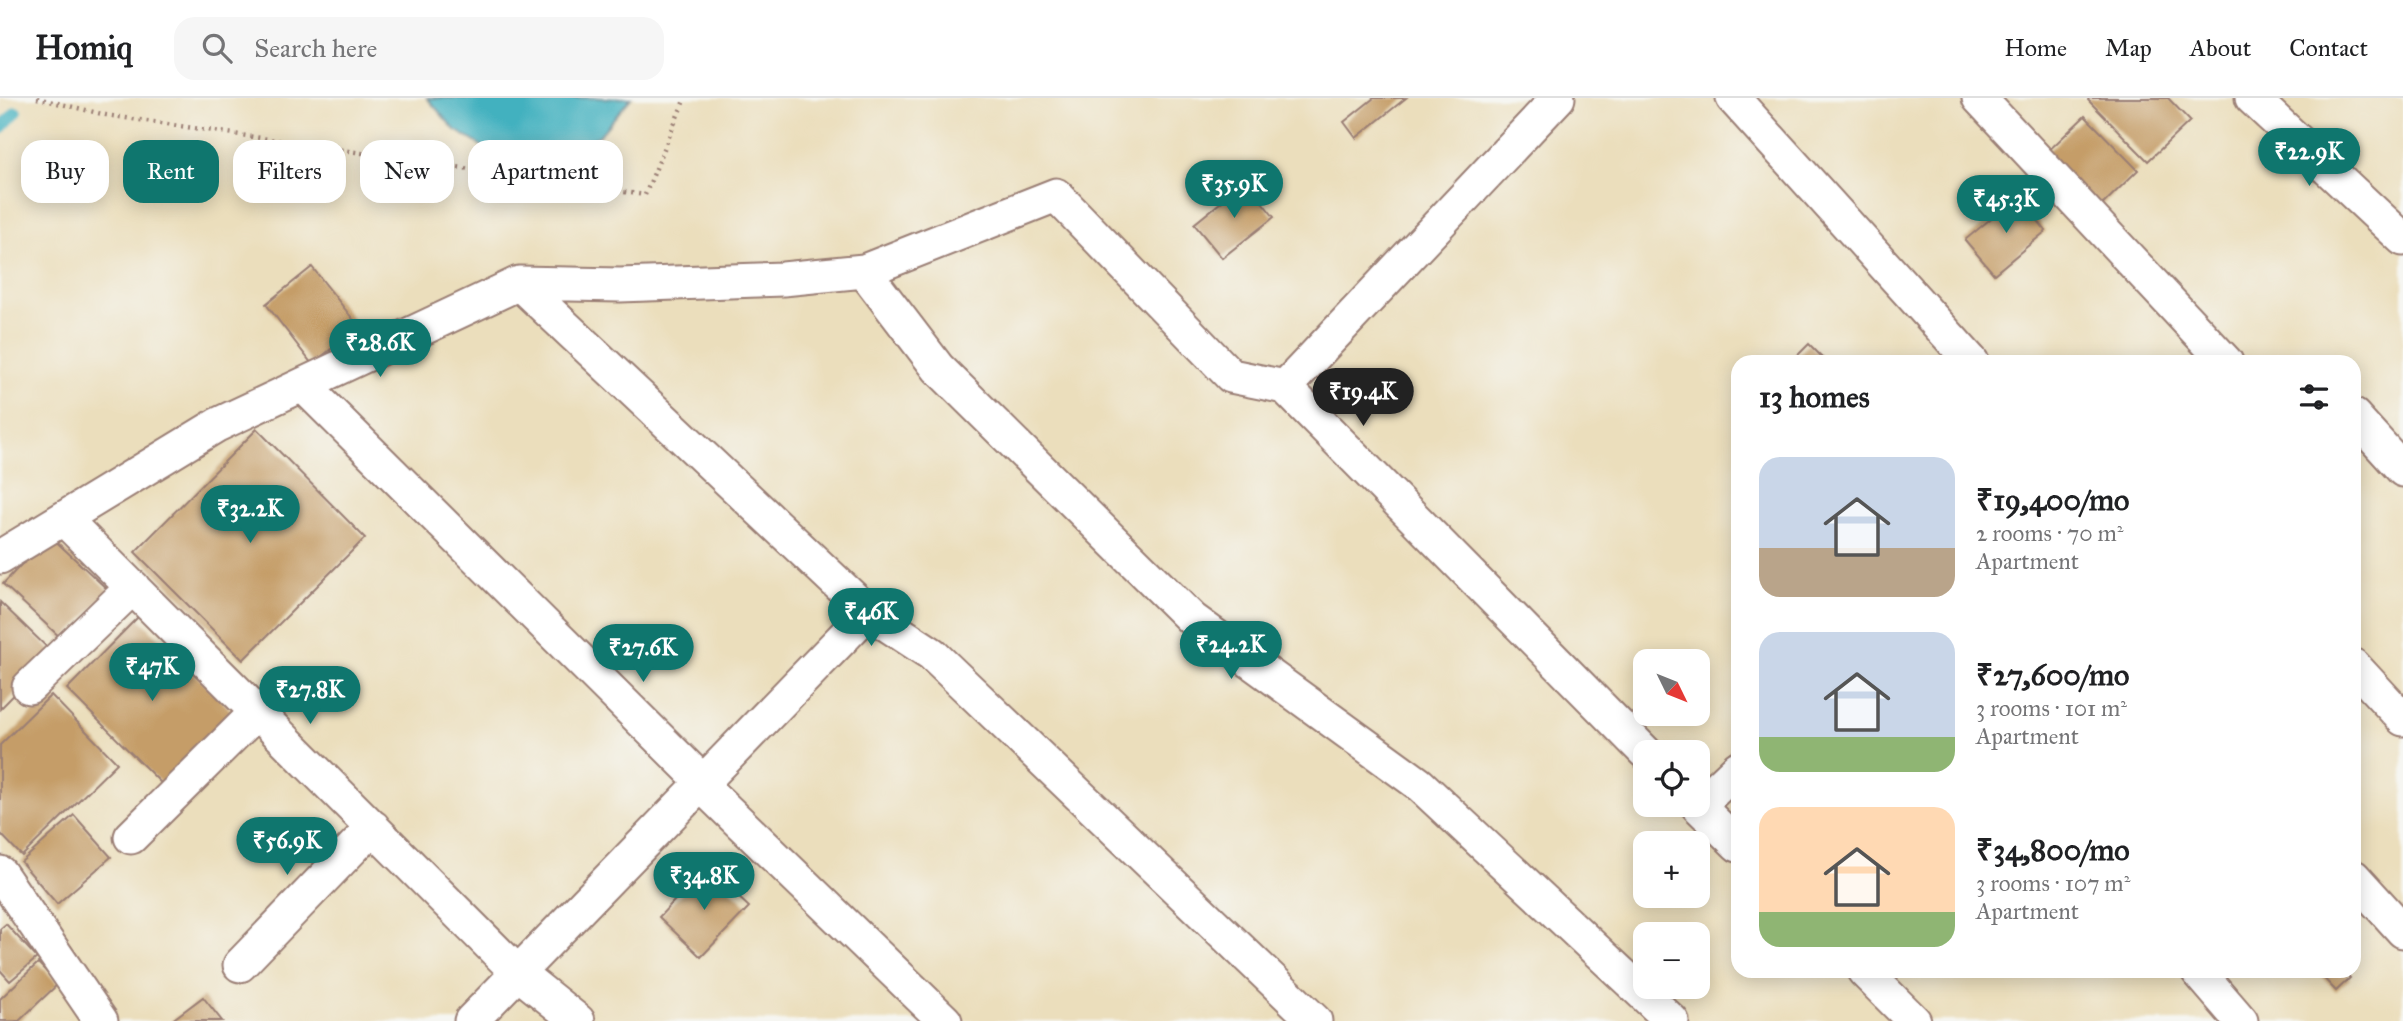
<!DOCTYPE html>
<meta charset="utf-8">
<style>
body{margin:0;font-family:"IM FELL Great Primer",serif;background:#f6f6f6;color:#202124;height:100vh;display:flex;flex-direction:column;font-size:26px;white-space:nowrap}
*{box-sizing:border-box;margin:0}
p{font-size:23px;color:#757577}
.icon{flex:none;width:38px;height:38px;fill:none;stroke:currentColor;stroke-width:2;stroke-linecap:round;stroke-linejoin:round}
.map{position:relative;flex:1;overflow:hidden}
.details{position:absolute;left:1731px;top:257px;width:630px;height:623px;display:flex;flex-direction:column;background:#fff;border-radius:21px;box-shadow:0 4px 18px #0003}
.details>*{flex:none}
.hud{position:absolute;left:21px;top:42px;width:665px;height:63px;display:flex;gap:14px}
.needle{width:46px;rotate:133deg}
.buttons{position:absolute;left:1633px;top:551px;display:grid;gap:14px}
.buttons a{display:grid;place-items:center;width:77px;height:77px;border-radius:14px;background:#fff;box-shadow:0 4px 18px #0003;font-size:35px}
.price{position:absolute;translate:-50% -60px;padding:0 16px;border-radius:24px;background:#0f766e;color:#fff;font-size:23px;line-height:46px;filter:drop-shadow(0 2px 4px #0008)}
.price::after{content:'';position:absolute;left:50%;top:42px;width:21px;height:16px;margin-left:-10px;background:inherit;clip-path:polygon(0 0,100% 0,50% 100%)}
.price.selected{background:#222;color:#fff}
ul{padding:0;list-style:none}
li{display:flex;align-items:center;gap:21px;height:175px;padding:0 28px}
li span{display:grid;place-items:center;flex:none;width:196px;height:140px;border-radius:21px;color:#555}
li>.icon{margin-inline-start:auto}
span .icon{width:84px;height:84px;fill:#fffc;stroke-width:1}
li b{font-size:30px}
h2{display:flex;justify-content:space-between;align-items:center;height:84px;padding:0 28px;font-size:30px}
.tag{padding:0 24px;border-radius:21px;background:#fff;box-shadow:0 4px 18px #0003;font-size:24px;line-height:63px}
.tag.selected{background:#0f766e;color:#fff}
header{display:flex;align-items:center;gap:42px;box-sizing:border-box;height:98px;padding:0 35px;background:#fff;border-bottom:2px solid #e0e0e0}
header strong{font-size:33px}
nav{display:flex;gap:38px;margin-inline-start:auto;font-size:24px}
.search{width:490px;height:63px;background:#f6f6f6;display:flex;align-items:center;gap:18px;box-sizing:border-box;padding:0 24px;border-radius:21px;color:#757577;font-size:26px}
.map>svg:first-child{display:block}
</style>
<header>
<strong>Homiq</strong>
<div class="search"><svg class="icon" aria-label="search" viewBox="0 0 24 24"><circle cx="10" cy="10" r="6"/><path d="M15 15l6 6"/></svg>Search here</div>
<nav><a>Home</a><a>Map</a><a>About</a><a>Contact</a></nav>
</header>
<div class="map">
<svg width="2403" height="923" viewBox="0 0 2403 923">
<rect width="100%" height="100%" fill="#f6f6f2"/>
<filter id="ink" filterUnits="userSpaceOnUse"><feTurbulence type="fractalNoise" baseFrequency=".0143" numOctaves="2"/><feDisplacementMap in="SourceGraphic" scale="14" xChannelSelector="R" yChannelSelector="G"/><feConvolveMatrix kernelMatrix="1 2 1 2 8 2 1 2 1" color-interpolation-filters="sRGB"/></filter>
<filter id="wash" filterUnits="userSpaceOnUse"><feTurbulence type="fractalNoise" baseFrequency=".00686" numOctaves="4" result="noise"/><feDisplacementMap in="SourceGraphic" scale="28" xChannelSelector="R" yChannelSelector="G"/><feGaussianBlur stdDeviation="1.57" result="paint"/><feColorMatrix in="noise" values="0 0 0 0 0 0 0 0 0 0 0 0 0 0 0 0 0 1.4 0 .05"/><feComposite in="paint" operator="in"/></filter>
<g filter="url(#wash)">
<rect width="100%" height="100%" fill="#ebdebc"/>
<!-- water -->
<path fill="#43b1bf" stroke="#466875" stroke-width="2" d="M427 0H631L599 38 522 72 455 32Z"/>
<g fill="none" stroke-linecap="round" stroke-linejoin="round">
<!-- stream -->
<path stroke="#43b1bf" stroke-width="12" d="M0 31 16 14"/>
</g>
<g id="blocks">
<!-- building -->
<path fill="#c59d67" d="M1374 0H1406L1356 40 1344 24Z
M2089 0H2168L2190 23 2148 63 2088 2Z
M2085 18 2138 72 2096 113 2043 58Z
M1246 84 1274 119 1222 160 1194 126Z
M2018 98 2046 133 1994 176 1965 142Z
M312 169 359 229 312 266 266 206Z
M1809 246 1822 259 1816 264H1791Z
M257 331 365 440 243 562 135 454Z
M49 437 109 493 63 542 3 486Z
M0 504 54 556 0 611Z
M138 519 238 619 167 691 67 591Z
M51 597 117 665 22 758 0 735V647Z
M74 717 111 759 57 806 21 764Z
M706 769 749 809 701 859 659 819Z
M6 826 37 860 10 883 0 872V831Z
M38 865 58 886 19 923H0V901Z
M2317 873H2344L2350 880 2336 893Z
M203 899 222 923H171Z"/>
</g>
</g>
<g filter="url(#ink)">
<use href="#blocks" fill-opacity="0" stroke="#9a7e74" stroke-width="2"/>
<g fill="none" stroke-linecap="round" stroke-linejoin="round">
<defs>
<path id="street" d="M1558 0 1285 289 1645 654
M1733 0 1972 264
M1979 0 2226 264
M2252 0 2403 141
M864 173 938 270 1192 521 1419 686 1672 923
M303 287 703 684 701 687 945 923
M2354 318 2403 372
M64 421 518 875 578 923
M0 459 217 327 519 185 620 187 783 181 864 173 1056 97 1231 278 1285 289
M868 514 932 556 1315 923
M2354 568 2403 621
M29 589 133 489
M1697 707 1738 747
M1698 708 1738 670
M131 739 257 614
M0 775 101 923
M2354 779 2403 833
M240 867 373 729
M1864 873 1914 923
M2198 873 2241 923
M471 923 868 514 519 185"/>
</defs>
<!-- street casing -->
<use href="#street" stroke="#9a7e74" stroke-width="37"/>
<!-- path -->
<path stroke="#9a7e74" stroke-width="4.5" stroke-dasharray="2 5" stroke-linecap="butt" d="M37 0 106 17 645 97 685 0"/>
<!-- street -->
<use href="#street" stroke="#fff" stroke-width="33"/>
</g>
</g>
</svg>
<div class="buttons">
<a><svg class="needle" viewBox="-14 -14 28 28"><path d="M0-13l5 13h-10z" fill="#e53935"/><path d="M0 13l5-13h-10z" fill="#757577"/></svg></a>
<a><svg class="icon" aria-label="locate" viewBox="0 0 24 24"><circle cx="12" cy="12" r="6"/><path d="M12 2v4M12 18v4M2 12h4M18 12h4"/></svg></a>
<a>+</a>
<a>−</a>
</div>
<b class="price" style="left:2309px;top:90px">₹22.9K</b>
<b class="price" style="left:1234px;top:122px">₹35.9K</b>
<b class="price" style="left:2006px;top:137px">₹45.3K</b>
<b class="price" style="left:380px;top:281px">₹28.6K</b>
<b class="price selected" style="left:1363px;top:330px">₹19.4K</b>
<b class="price" style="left:250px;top:447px">₹32.2K</b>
<b class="price" style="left:871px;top:550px">₹46K</b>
<b class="price" style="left:1231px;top:583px">₹24.2K</b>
<b class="price" style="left:643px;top:586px">₹27.6K</b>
<b class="price" style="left:152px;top:605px">₹47K</b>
<b class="price" style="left:310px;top:628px">₹27.8K</b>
<b class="price" style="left:287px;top:779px">₹56.9K</b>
<b class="price" style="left:704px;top:814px">₹34.8K</b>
<div class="hud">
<a class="tag">Buy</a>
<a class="tag selected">Rent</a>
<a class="tag">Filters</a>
<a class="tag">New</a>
<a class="tag">Apartment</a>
</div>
<section class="details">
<h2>13 homes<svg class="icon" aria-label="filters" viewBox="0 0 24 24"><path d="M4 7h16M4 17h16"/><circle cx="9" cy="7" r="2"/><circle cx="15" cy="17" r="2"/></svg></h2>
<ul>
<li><span style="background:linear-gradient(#c9d6e8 65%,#b9a48a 0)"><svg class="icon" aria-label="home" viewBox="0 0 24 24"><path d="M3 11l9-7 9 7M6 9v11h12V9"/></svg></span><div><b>₹19,400/mo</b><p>2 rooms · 70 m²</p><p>Apartment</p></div></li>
<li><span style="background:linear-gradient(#c9d6e8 75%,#8fb573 0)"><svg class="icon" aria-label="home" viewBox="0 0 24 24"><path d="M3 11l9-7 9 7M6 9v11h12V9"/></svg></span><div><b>₹27,600/mo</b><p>3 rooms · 101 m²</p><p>Apartment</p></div></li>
<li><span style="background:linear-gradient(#ffd9b3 75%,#8fb573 0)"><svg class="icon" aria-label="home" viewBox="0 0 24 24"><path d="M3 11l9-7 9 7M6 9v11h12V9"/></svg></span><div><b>₹34,800/mo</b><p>3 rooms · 107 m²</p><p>Apartment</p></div></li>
</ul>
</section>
</div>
